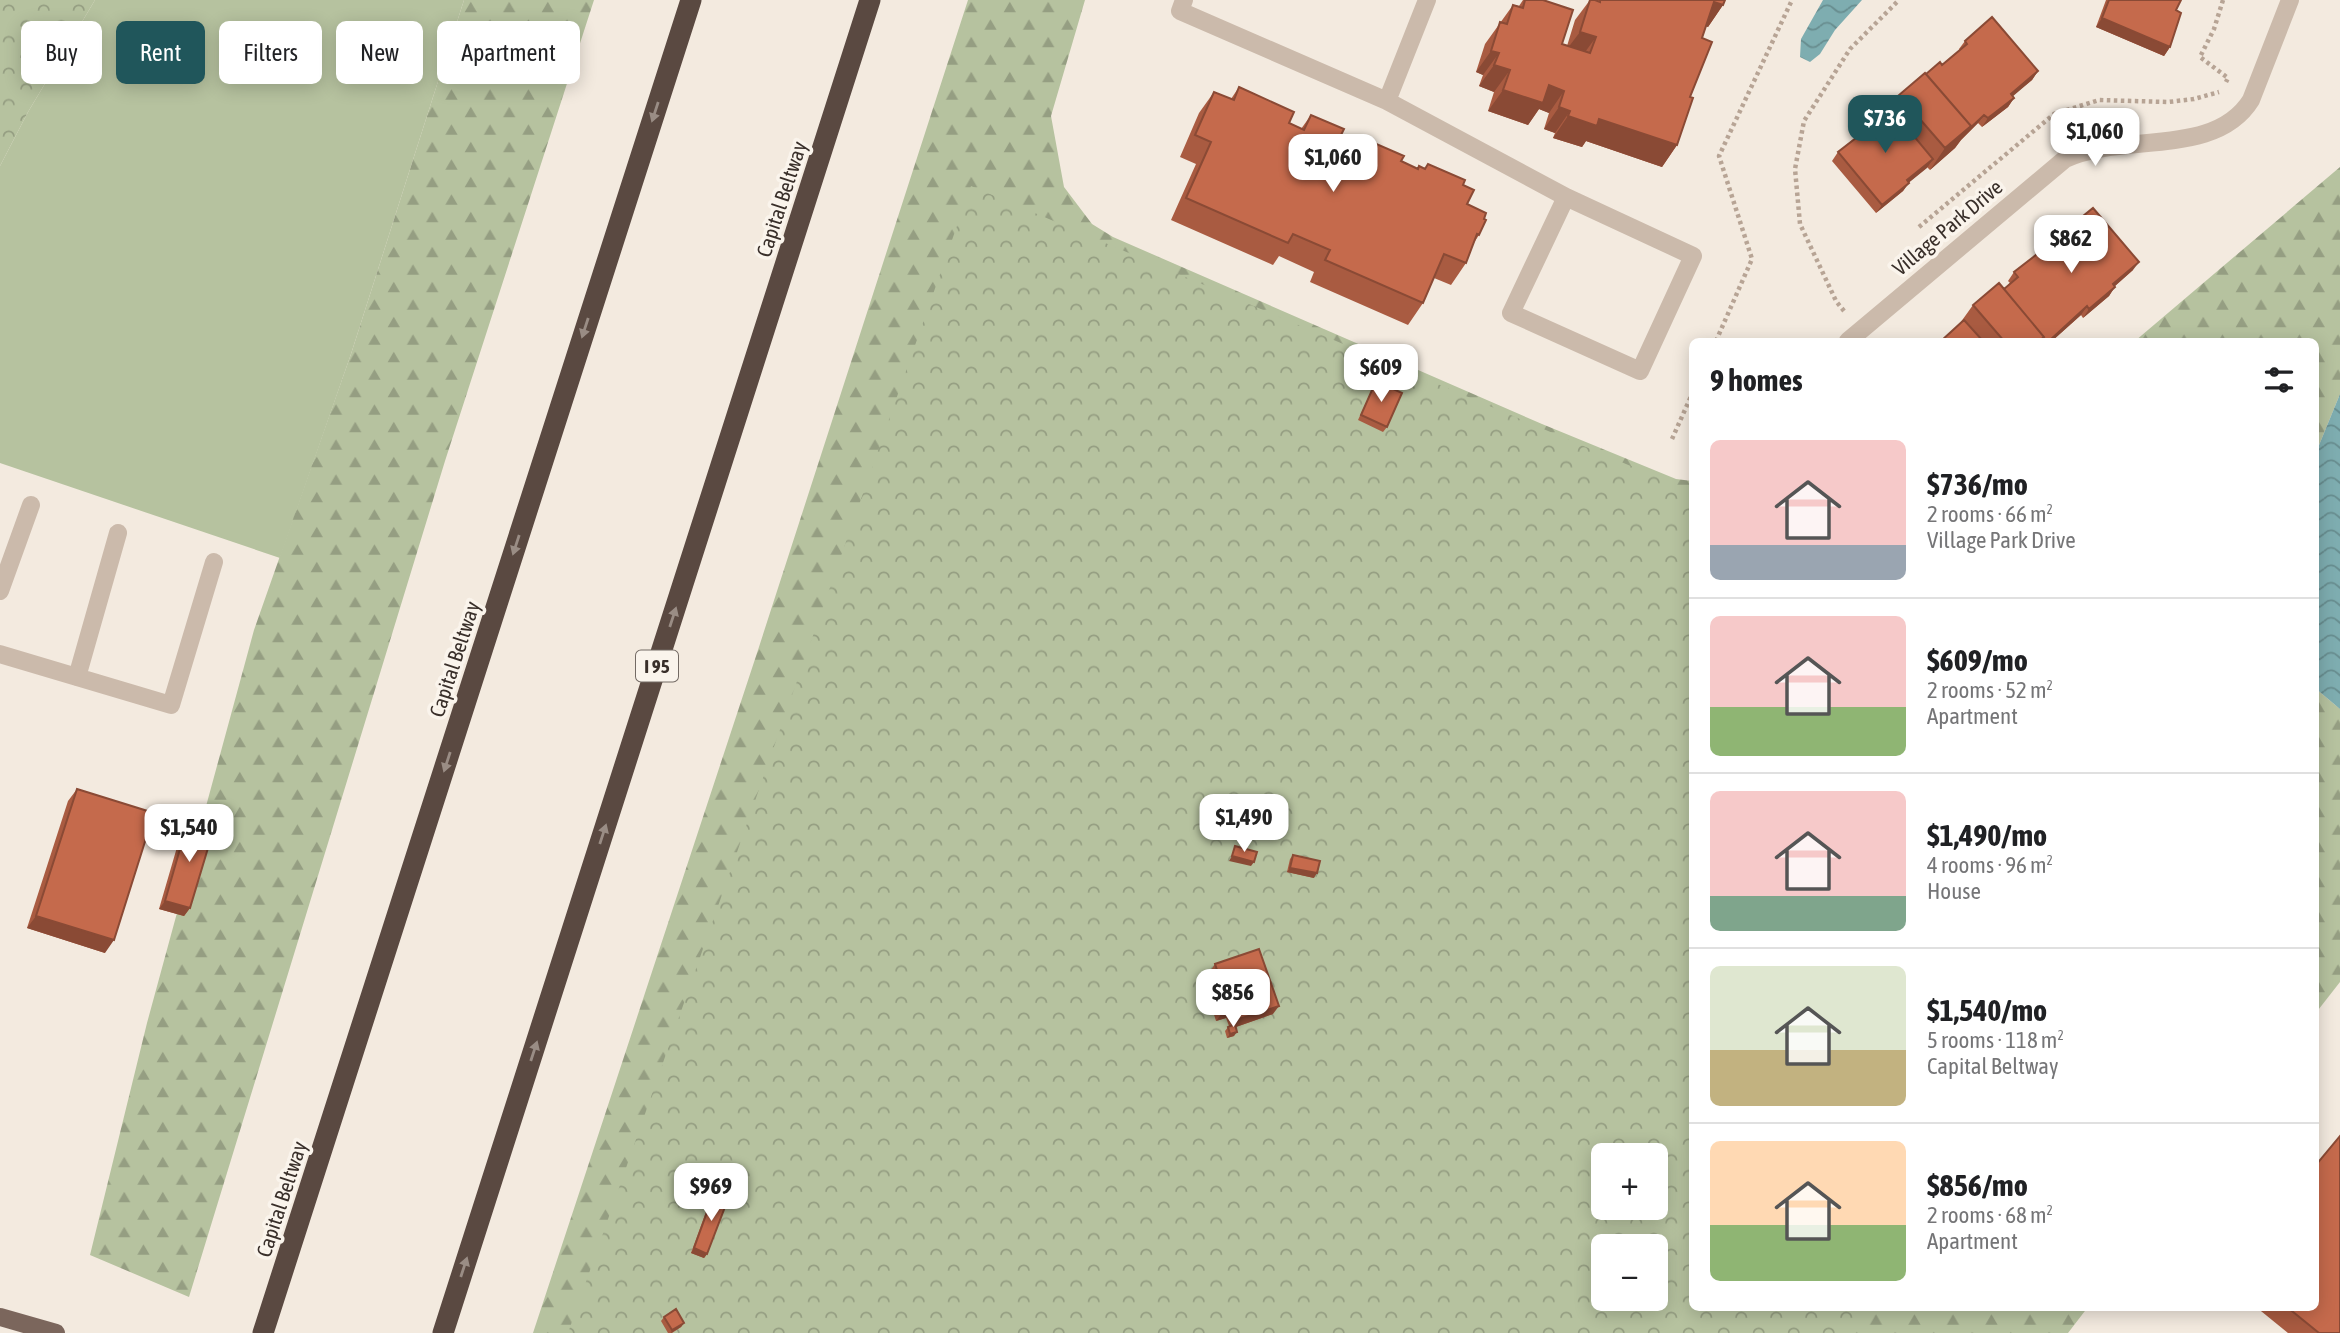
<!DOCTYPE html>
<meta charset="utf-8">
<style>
body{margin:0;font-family:"Asap Condensed",sans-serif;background:#f6f6f6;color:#202124;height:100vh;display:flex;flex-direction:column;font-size:26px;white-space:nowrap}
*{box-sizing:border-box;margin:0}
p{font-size:23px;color:#757577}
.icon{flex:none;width:38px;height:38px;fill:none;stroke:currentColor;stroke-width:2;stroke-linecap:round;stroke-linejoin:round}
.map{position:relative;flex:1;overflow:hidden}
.panel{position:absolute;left:1689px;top:338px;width:630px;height:973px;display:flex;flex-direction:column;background:#fff;border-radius:10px;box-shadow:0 4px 18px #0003}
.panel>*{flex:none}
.guide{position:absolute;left:21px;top:21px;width:665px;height:63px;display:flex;gap:14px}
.tools{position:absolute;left:1591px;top:1143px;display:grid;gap:14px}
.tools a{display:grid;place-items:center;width:77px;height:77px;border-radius:10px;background:#fff;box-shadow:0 4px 18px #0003;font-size:35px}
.price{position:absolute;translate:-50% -60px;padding:0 16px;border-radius:14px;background:#fff;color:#222;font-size:23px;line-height:46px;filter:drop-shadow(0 2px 4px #0008)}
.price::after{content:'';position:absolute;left:50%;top:42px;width:21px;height:16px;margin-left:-10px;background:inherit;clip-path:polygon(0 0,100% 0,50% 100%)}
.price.active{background:#20565b;color:#fff}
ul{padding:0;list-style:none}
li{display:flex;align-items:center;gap:21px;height:175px;padding:0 21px}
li+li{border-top:2px solid #e0e0e0}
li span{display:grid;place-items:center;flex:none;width:196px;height:140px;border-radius:10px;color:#555}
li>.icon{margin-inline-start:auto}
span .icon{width:84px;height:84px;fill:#fffc;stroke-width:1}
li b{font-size:30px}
h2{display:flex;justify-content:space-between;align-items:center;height:84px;padding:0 21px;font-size:30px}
.tag{padding:0 24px;border-radius:10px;background:#fff;box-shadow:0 4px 18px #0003;font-size:24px;line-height:63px}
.tag.active{background:#20565b;color:#fff}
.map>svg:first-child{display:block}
</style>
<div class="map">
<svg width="2340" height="1333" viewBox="0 0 2340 1333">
<defs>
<pattern id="forest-firs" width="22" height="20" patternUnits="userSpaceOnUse" patternTransform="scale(1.75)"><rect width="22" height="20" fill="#b6c29f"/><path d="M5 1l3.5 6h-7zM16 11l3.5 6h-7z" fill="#959e82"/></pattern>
<pattern id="park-crowns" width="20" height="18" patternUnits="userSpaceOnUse" patternTransform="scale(1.75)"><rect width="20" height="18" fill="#b6c29f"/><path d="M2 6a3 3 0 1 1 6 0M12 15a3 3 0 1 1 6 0" fill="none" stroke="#959e82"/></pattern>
<pattern id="water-waves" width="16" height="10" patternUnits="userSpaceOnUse" patternTransform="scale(1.75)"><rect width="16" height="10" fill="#7eadb0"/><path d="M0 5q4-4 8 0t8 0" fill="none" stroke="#688d8f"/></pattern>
</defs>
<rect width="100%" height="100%" fill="#f3eadf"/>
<!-- grass -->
<path fill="#b6c29f" d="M95 0H464L351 354 280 558 0 463V166L28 112Z"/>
<!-- forest -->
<path fill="url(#forest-firs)" d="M464 0H594L445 461 189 1297 90 1255 147 1023 254 630 351 354Z
M968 0H1085L1051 116 1064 187 1092 224 1113 237 1542 424 1676 479 1692 481V629L651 1333H533L758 650Z
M2340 167V394L2315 455V341H2135Z
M2315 688 2340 709V982L2315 1014Z
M1833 1307H2088L2068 1333H1824Z"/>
<!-- park -->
<path fill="url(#park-crowns)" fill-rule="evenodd" d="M0 0H95L28 112 0 166Z
M971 186 1692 492V1307H1857L1848 1333H568ZM1603 1155H1656V1208H1603ZM1603 1246H1656V1298H1603Z"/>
<!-- water -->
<path fill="url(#water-waves)" d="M1823 0H1862L1835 30 1820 54 1810 62 1800 57 1801 39Z
M2340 394V709L2315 688V455Z"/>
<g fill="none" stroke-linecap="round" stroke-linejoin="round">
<!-- path -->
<path stroke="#b7a495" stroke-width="4.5" stroke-dasharray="3.5 3.5" stroke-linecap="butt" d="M2223 0 2214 29 2200 57 2228 78 2226 82
M1919 227 2054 114 2099 100 2168 102 2194 99 2219 92
M1844 311 1836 301 1800 224 1795 169 1804 121 1850 49 1899 0
M1716 341 1752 259 1719 156 1792 0
M1672 439 1692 394"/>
<!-- minor -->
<path stroke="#cbbaab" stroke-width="18" d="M1184 0 1180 11 1387 101 1566 197 1693 256 1640 371 1511 313 1566 197
M1387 101 1427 0
M1848 341 2065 159C2123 132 2215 158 2251 100L2290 0
M0 591 31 505
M0 654 171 705 214 562
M77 677 118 533"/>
<!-- major -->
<path stroke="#7b665c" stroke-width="18" d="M0 1317 56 1333"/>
<!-- highway -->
<path stroke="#5a4941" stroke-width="21" d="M263 1333 691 0
M443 1333 870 0"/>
</g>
<!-- wall -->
<path fill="#a95b41" d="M1523 0H1543L1562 44 1567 46 1575 20 1590 0H1725L1723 5 1708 27 1706 26 1702 38 1690 97 1677 145 1662 167 1586 141 1582 147 1553 138 1555 133 1544 129 1549 113 1539 109 1528 125 1488 111 1494 92 1479 86 1483 75 1476 72 1485 44 1513 5 1519 6Z
M2106 0H2181L2176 10 2170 47 2164 56 2096 27Z
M1965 41 2038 71 2032 80 2012 96 2014 98 2008 107 1982 127 1978 123 1961 140 1955 148 1930 170 1927 167 1909 182 1903 191 1876 213 1832 161 1838 152 1856 137 1855 136 1861 128 1890 108 1899 95 1926 74 1942 65 1960 50 1959 49Z
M1239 87 1289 123 1301 129 1311 115 1339 139 1366 150 1372 142 1401 161 1417 169 1419 166 1424 169 1428 164 1463 185 1467 204 1484 219 1479 235 1473 244 1466 263 1451 285 1434 278 1423 303 1408 325 1310 282 1314 272 1279 256 1273 265 1171 220 1196 164 1180 157 1199 113 1214 92 1231 99Z
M2066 230 2133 270 2115 286 2109 296 2083 318 2081 315 2052 341H1941L1958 326 1973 305 2004 289 2010 283 2008 281 2014 272 2044 255 2061 240 2060 239Z
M1376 381 1387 427 1383 432 1358 420Z
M77 789 105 953 27 928 68 801Z
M188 821 190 908 184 916 159 909 182 830Z
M1293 855 1314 878 1287 872 1290 859Z
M1215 964 1273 1014 1236 1027 1234 1036 1227 1038 1225 1031 1229 1026 1226 1018 1216 1021 1211 1005 1217 996 1209 973Z
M714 1193 707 1254 704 1258 691 1253 711 1198Z
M2256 1307H2315L2340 1333H2288Z
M664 1317 684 1323 681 1327 672 1333H668L661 1321Z"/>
<!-- shaded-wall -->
<path fill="#8a4a35" d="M1714 2 1723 5 1708 27 1699 24Z
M2102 18 2170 47 2164 56 2096 27Z
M1580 32 1596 37 1580 59 1564 53Z
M1491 51 1499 53 1483 75 1476 72Z
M1494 65 1510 70 1494 92 1479 86Z
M2038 71 2032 80 2005 103 2011 94Z
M1549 85 1564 91 1549 113 1539 109 1528 125 1488 111 1503 90Z
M2014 98 2008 107 1982 127 1988 118Z
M1559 107 1570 111 1555 133 1544 129Z
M1984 115 1978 123 1961 140 1955 148 1930 170 1945 148Z
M1568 116 1599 119 1677 145 1662 167 1586 141 1582 147 1553 138Z
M1933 159 1927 168 1901 189 1907 180Z
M1909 183 1903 191 1876 213 1882 205Z
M2139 262 2133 270 2107 293 2113 284Z
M2115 287 2109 296 2083 318 2089 309Z
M2087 306 2081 315 2052 341H2049Z
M1232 856 1254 862 1251 866 1229 861Z
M1290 868 1317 873 1314 878 1287 872Z
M165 901 190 908 184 916 159 909Z
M36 916 114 940 105 953 27 928Z
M1279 1006 1273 1014 1230 1029 1236 1020Z
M1232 1009 1226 1018 1216 1021 1222 1013Z
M1237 1032 1234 1036 1227 1038 1230 1034Z
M694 1248 707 1254 704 1258 691 1253Z
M684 1323 681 1327 671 1333 672 1330Z"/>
<!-- building -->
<path fill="#c56a4c" stroke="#8a4a35" stroke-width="2" d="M1525 0H1543L1573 10 1562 44 1590 53 1596 37 1580 32 1590 0H1595L1600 2V0H1725L1723 5 1714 2 1702 38 1712 42 1690 97 1693 98 1677 145 1599 119 1597 126 1568 116 1570 111 1559 107 1564 91 1549 85 1543 103 1503 90 1510 70 1494 65 1499 53 1491 51 1500 22 1507 24 1513 5 1523 8Z
M2109 0H2181L2176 10 2181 13 2170 47 2102 18Z
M1992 17 2038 71 2011 94 2014 98 1988 118 1984 115 1967 131 1971 126 1926 74 1940 62 1942 65 1967 44 1965 41Z
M1925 73 1971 126 1945 148 1899 95Z
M1239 87 1294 112 1289 123 1304 130 1311 115 1344 129 1339 139 1368 151 1372 142 1404 156 1401 161 1418 169 1419 166 1425 169 1428 164 1465 180 1463 185 1474 190 1467 204 1486 213 1484 219 1486 220 1479 235 1477 234 1466 263 1444 254 1423 303 1325 260 1330 250 1293 234 1288 243 1186 198 1211 142 1195 135 1214 92 1234 100Z
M1888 105 1933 159 1907 180 1909 183 1882 205 1838 152 1865 131 1861 128Z
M2093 208 2139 262 2113 284 2115 287 2089 309 2087 306 2049 341H2041L2044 337 2004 289 2018 277 2014 272 2041 251 2044 255 2069 234 2066 230Z
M1999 283 2044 337 2039 341H2004L1973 305Z
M1964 320 1983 341H1941Z
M1376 381 1402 393 1387 427 1361 415Z
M77 789 154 813 114 940 36 916Z
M188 821 214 828 190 908 165 901Z
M1235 846 1257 852 1254 862 1232 856Z
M1293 855 1320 861 1317 873 1290 868Z
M1259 949 1279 1006 1236 1020 1232 1009 1222 1013 1217 997 1225 994 1215 964Z
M1235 1024 1237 1032 1230 1034 1228 1027Z
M2340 1136V1333H2319L2287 1307H2315V1166Z
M714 1193 728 1199 707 1254 694 1248Z
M676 1309 684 1323 672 1330 664 1317Z"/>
<!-- one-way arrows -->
<defs><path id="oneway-solid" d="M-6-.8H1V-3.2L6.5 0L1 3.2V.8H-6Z" transform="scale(1.75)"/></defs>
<g fill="#9a8d85">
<use href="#oneway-solid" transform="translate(655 112) rotate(108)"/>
<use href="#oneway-solid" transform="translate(585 328) rotate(108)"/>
<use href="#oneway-solid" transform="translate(516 545) rotate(108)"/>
<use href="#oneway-solid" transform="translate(673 617) rotate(-72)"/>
<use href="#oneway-solid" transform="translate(447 762) rotate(108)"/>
<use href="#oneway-solid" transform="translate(603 834) rotate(-72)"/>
<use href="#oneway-solid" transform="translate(534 1051) rotate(-72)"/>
<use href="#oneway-solid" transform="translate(464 1267) rotate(-72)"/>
</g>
<g text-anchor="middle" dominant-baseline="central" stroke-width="7" stroke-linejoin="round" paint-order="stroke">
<!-- shield labels -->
<rect fill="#faf4ec" stroke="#736a64" stroke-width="2" x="636" y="650.5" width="42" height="31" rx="5"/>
<g font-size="19" font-weight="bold" fill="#392f2a">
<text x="657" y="666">I 95</text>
</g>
<!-- street labels -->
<g font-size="21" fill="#392f2a" stroke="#faf4ec">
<text transform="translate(781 199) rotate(-72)">Capital Beltway</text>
<text transform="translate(1947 227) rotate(-40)">Village Park Drive</text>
<text transform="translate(454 659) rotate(-72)">Capital Beltway</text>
<text transform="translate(281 1199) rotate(-72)">Capital Beltway</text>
</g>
</g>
</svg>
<div class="tools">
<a>+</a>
<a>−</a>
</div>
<b class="price active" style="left:1885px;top:155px">$736</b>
<b class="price" style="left:2095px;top:168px">$1,060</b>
<b class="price" style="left:1333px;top:194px">$1,060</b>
<b class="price" style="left:2071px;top:275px">$862</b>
<b class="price" style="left:1381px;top:404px">$609</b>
<b class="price" style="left:1244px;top:854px">$1,490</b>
<b class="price" style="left:189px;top:864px">$1,540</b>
<b class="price" style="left:1233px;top:1029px">$856</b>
<b class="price" style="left:711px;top:1223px">$969</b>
<div class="guide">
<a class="tag">Buy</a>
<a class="tag active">Rent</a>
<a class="tag">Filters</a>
<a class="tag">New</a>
<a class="tag">Apartment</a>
</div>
<section class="panel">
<h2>9 homes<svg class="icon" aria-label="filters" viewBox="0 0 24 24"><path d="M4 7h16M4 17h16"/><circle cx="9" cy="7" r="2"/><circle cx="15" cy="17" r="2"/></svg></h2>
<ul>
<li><span style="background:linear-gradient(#f6c9c9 75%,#9aa5b1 0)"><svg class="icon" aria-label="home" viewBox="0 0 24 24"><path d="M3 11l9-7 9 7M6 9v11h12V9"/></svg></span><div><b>$736/mo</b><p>2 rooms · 66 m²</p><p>Village Park Drive</p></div></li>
<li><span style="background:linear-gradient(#f6c9c9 65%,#8fb573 0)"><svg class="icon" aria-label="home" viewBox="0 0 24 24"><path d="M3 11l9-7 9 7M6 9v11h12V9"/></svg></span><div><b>$609/mo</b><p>2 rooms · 52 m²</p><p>Apartment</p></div></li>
<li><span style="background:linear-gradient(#f6c9c9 75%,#7fa58c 0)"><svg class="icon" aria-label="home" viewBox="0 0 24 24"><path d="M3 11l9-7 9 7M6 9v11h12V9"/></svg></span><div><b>$1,490/mo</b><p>4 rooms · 96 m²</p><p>House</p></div></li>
<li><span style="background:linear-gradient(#dfe7d0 60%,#c2b280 0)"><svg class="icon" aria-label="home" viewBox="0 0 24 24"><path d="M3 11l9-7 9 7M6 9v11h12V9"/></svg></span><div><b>$1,540/mo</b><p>5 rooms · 118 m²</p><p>Capital Beltway</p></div></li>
<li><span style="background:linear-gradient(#ffd9b3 60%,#8fb573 0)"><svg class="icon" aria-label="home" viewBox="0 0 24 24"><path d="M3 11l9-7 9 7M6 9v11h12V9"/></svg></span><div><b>$856/mo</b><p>2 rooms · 68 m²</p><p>Apartment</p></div></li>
</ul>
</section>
</div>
